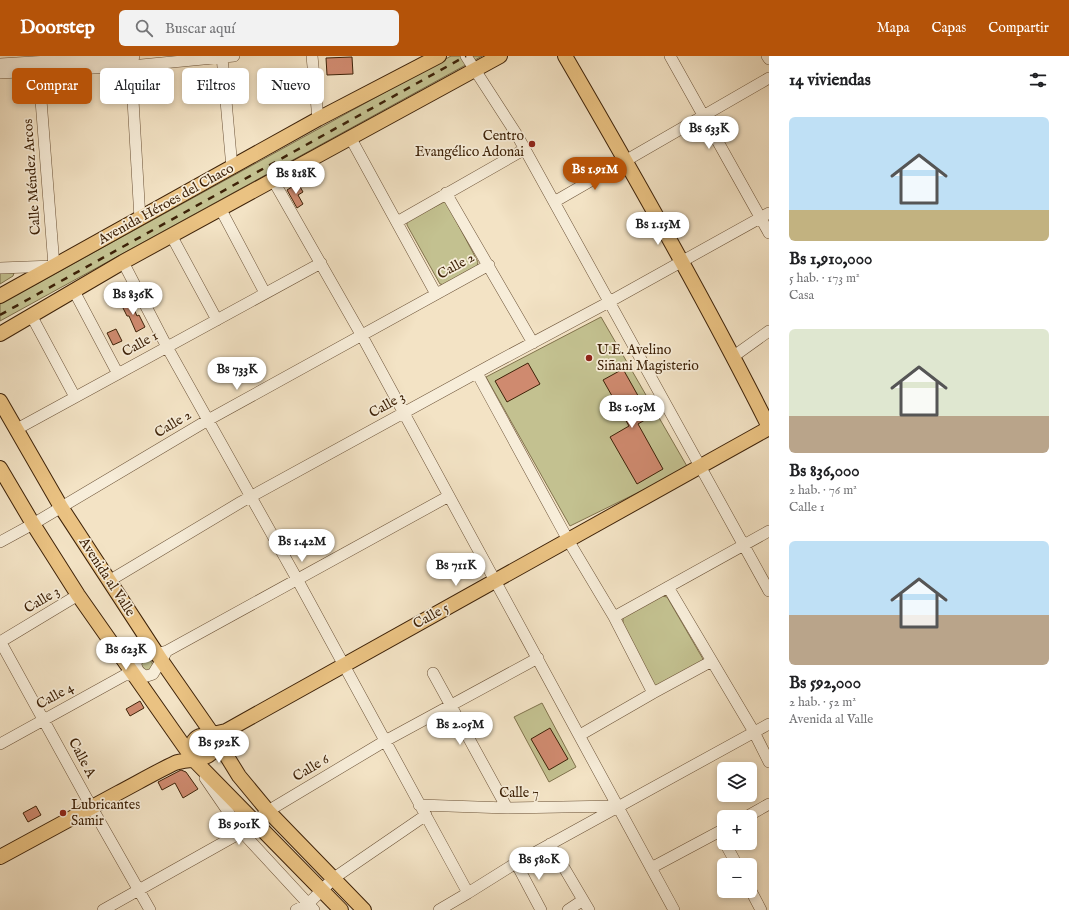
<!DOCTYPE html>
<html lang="es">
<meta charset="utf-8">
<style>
body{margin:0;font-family:"IM FELL English",serif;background:#f2f2f2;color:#202124;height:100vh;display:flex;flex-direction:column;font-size:15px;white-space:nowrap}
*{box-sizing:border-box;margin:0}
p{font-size:13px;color:#757577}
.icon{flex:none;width:22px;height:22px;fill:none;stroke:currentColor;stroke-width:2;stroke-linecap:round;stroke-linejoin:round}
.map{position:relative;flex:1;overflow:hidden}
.details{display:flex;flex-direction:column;background:#fff;width:300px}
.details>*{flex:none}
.hud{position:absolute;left:12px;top:12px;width:380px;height:36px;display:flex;gap:8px}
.tools{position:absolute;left:717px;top:706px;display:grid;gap:8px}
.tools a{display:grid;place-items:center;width:40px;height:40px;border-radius:6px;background:#fff;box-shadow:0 2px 6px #0003;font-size:20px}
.price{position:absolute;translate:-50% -34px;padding:0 9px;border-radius:14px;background:#fff;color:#222;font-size:13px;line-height:26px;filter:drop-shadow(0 1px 2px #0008)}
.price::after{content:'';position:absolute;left:50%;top:24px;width:12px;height:9px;margin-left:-6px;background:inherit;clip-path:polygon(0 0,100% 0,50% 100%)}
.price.current{background:#b45309;color:#fff}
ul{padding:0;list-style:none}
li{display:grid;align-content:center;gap:8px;height:212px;padding:0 20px}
li span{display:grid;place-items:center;height:124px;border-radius:6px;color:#555}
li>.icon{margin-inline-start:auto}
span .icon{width:72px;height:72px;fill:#fffc;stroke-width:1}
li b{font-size:17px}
h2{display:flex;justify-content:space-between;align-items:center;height:48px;padding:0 20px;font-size:17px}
.chip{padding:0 14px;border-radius:6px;background:#fff;box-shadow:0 2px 6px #0003;font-size:14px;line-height:36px}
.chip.current{background:#b45309;color:#fff}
header{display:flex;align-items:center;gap:24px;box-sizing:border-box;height:56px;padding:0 20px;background:#b45309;color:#fff}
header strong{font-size:19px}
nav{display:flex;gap:22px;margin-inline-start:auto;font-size:14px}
.search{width:280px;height:36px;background:#f2f2f2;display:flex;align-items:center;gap:10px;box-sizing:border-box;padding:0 14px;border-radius:6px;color:#757577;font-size:15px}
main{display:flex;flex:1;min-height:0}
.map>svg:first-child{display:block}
</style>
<header>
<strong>Doorstep</strong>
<div class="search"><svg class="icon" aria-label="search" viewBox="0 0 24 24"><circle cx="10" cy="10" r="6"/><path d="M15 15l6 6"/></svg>Buscar aquí</div>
<nav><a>Mapa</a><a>Capas</a><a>Compartir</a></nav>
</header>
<main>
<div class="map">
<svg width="769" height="854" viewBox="0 0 769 854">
<rect width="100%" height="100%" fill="#f3e3c5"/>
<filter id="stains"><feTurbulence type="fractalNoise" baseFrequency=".005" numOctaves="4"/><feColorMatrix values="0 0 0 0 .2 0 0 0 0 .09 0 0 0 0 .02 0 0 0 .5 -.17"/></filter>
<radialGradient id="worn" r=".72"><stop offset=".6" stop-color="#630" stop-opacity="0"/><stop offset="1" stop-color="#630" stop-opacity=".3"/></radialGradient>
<!-- green -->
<path fill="#c3c190" stroke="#80724c" d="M451 0H482L0 265V248Z
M444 146H446L478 206 477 210 445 229 440 228 407 169V165Z
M0 216 14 217 13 220 0 228Z
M601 261 688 412 570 470 486 321Z
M662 540 667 541 703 603 702 605 658 630H654L623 568V561Z
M141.5 609a5.5 5.5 0 1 1 11 0a5.5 5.5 0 1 1-11 0Z
M542 647 576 711 549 726 514 661Z"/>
<!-- building -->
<path fill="#cf8a6f" stroke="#3e2208" d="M352 1 353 18 327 19 326 2Z
M298 127 303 136 298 139 303 148 297 152 287 134Z
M130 244 137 260 139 259 145 271 136 276 129 260H127L121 248Z
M116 273 122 285 113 289 107 277Z
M528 307 540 328 507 346 495 325Z
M623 313 650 361 638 368 663 413 637 428 610 381 629 370 603 324Z
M140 645 144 652 130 660 126 653Z
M550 672 568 703 549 714 531 683Z
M181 714 186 716 198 733 183 742 175 727 162 734 158 726Z
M36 750 41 759 28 766 23 757Z"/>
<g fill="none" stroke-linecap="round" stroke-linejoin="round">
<defs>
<path id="minor" d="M134 0 131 10 140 163
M222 0 232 112
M312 0 318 63
M466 0 517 79 769 535
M670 0 769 177
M767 0 769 3
M0 8 130 0
M0 17 131 10 234 0
M350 81 436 238
M273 124 362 280 674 854
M446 137 533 287
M554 146 769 22
M220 152 265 237
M397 166 525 93
M171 179 217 264
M123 206 167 291 297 523 468 837
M0 212 54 210 38 6
M74 235 118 318
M31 259 75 341
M734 300 769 275
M477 317 568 484 614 561 653 637
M17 373 321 207
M0 486 33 468 208 364 489 209
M109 525 241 446 491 309 609 246 769 157
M668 531 754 676 769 706
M614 561 769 475
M0 585 92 752 150 854
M0 586 78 539
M167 595 449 440
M433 617 507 752
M128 619 147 620 153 618 167 595C163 596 159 598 155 598 147 599 136 597 136 609 137 614 139 617 144 619
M580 679 653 637 712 605
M0 688 125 619 138 602
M205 722 242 776 314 854
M419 749 507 752 617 750
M746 761 769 748
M725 787 737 809
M550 788 589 854
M516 807 541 854
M651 812 724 773
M750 833 761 854
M103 854 242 776 268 755 385 685 538 602
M296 854 308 848 334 822 426 759
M439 854 468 837 516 807 769 668
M568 854 583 844"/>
<path id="major" d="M565 0C636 122 706 245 769 371
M0 240 318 63 439 0
M0 278 123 206 500 0
M0 345 61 451 161 604 218 686 239 720 268 755 364 854
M0 412 33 468 78 539 193 703 341 854
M204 680 226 675 769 372
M0 801C39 780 79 758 118 737 137 727 156 716 175 707 185 703 210 705 213 694 215 688 211 681 205 680 191 678 188 696 200 701"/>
</defs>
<!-- minor casing -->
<use href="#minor" stroke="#6b5237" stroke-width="12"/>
<!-- major casing -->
<use href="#major" stroke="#3e2208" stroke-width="16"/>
<!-- minor -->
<use href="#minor" stroke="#f7edd9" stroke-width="11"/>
<!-- major -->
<use href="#major" stroke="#eac282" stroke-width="14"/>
<!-- rail -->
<path stroke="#3e2208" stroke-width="2.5" stroke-dasharray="7 7" stroke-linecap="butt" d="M0 259 466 0"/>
</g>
<!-- markers -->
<g fill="#8f2418" stroke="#f7edd9" stroke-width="1.5">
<circle cx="532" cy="88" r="4"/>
<circle cx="589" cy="302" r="4"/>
<circle cx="63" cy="757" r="4"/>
</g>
<g text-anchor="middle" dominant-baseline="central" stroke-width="3.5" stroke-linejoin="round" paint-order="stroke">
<!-- poi labels -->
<g font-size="14" fill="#3e2208" stroke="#f7edd9" text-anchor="start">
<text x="524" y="80" text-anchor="end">Centro<tspan x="524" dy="16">Evangélico Adonai</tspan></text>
<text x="597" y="294">U.E. Avelino<tspan x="597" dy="16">Siñani Magisterio</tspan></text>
<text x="71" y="749">Lubricantes<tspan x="71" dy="16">Samir</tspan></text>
</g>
<!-- street labels -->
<g font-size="14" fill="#3e2208" stroke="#f7edd9">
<text transform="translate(32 121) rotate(-94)">Calle Méndez Arcos</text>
<text transform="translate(166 148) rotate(-29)">Avenida Héroes del Chaco</text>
<text transform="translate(456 210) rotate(-29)">Calle 2</text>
<text transform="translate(140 288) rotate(-29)">Calle 1</text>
<text transform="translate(387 349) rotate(-29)">Calle 3</text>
<text transform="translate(173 368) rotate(-31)">Calle 2</text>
<text transform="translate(107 521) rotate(57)">Avenida al Valle</text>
<text transform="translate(42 544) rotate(-31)">Calle 3</text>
<text transform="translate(431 560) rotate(-29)">Calle 5</text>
<text transform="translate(55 640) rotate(-29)">Calle 4</text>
<text transform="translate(82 702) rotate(62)">Calle A</text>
<text transform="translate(311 712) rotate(-31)">Calle 6</text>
<text x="519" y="737">Calle 7</text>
</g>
</g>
<rect width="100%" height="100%" filter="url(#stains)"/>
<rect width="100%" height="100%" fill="url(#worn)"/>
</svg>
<div class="tools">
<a><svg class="icon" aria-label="layers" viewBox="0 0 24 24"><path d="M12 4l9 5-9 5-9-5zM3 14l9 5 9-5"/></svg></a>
<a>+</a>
<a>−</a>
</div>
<b class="price" style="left:709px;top:94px">Bs 633K</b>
<b class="price current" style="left:595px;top:135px">Bs 1.91M</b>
<b class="price" style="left:296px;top:139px">Bs 818K</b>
<b class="price" style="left:658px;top:190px">Bs 1.15M</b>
<b class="price" style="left:133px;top:260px">Bs 836K</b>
<b class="price" style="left:237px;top:335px">Bs 733K</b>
<b class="price" style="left:632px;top:373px">Bs 1.05M</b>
<b class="price" style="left:302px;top:507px">Bs 1.42M</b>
<b class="price" style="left:456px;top:531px">Bs 711K</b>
<b class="price" style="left:126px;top:615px">Bs 623K</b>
<b class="price" style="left:460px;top:690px">Bs 2.05M</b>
<b class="price" style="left:219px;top:708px">Bs 592K</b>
<b class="price" style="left:239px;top:790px">Bs 901K</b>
<b class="price" style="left:539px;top:825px">Bs 580K</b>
<div class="hud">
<a class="chip current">Comprar</a>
<a class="chip">Alquilar</a>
<a class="chip">Filtros</a>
<a class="chip">Nuevo</a>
</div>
</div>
<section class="details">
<h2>14 viviendas<svg class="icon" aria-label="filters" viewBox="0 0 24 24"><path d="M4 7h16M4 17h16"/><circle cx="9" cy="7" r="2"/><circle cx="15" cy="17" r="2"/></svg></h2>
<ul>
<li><span style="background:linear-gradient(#bfe0f5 75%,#c2b280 0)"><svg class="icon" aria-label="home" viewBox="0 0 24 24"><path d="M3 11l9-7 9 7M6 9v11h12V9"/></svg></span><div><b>Bs 1,910,000</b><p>5 hab. · 173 m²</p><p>Casa</p></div></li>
<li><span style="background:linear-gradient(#dfe7d0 70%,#b9a48a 0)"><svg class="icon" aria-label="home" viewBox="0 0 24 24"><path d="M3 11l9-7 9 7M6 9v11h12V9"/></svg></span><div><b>Bs 836,000</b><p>2 hab. · 76 m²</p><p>Calle 1</p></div></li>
<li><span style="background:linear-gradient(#bfe0f5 60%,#b9a48a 0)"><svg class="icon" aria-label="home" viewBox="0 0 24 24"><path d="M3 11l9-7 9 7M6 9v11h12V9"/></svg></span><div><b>Bs 592,000</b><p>2 hab. · 52 m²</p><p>Avenida al Valle</p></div></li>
</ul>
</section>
</main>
